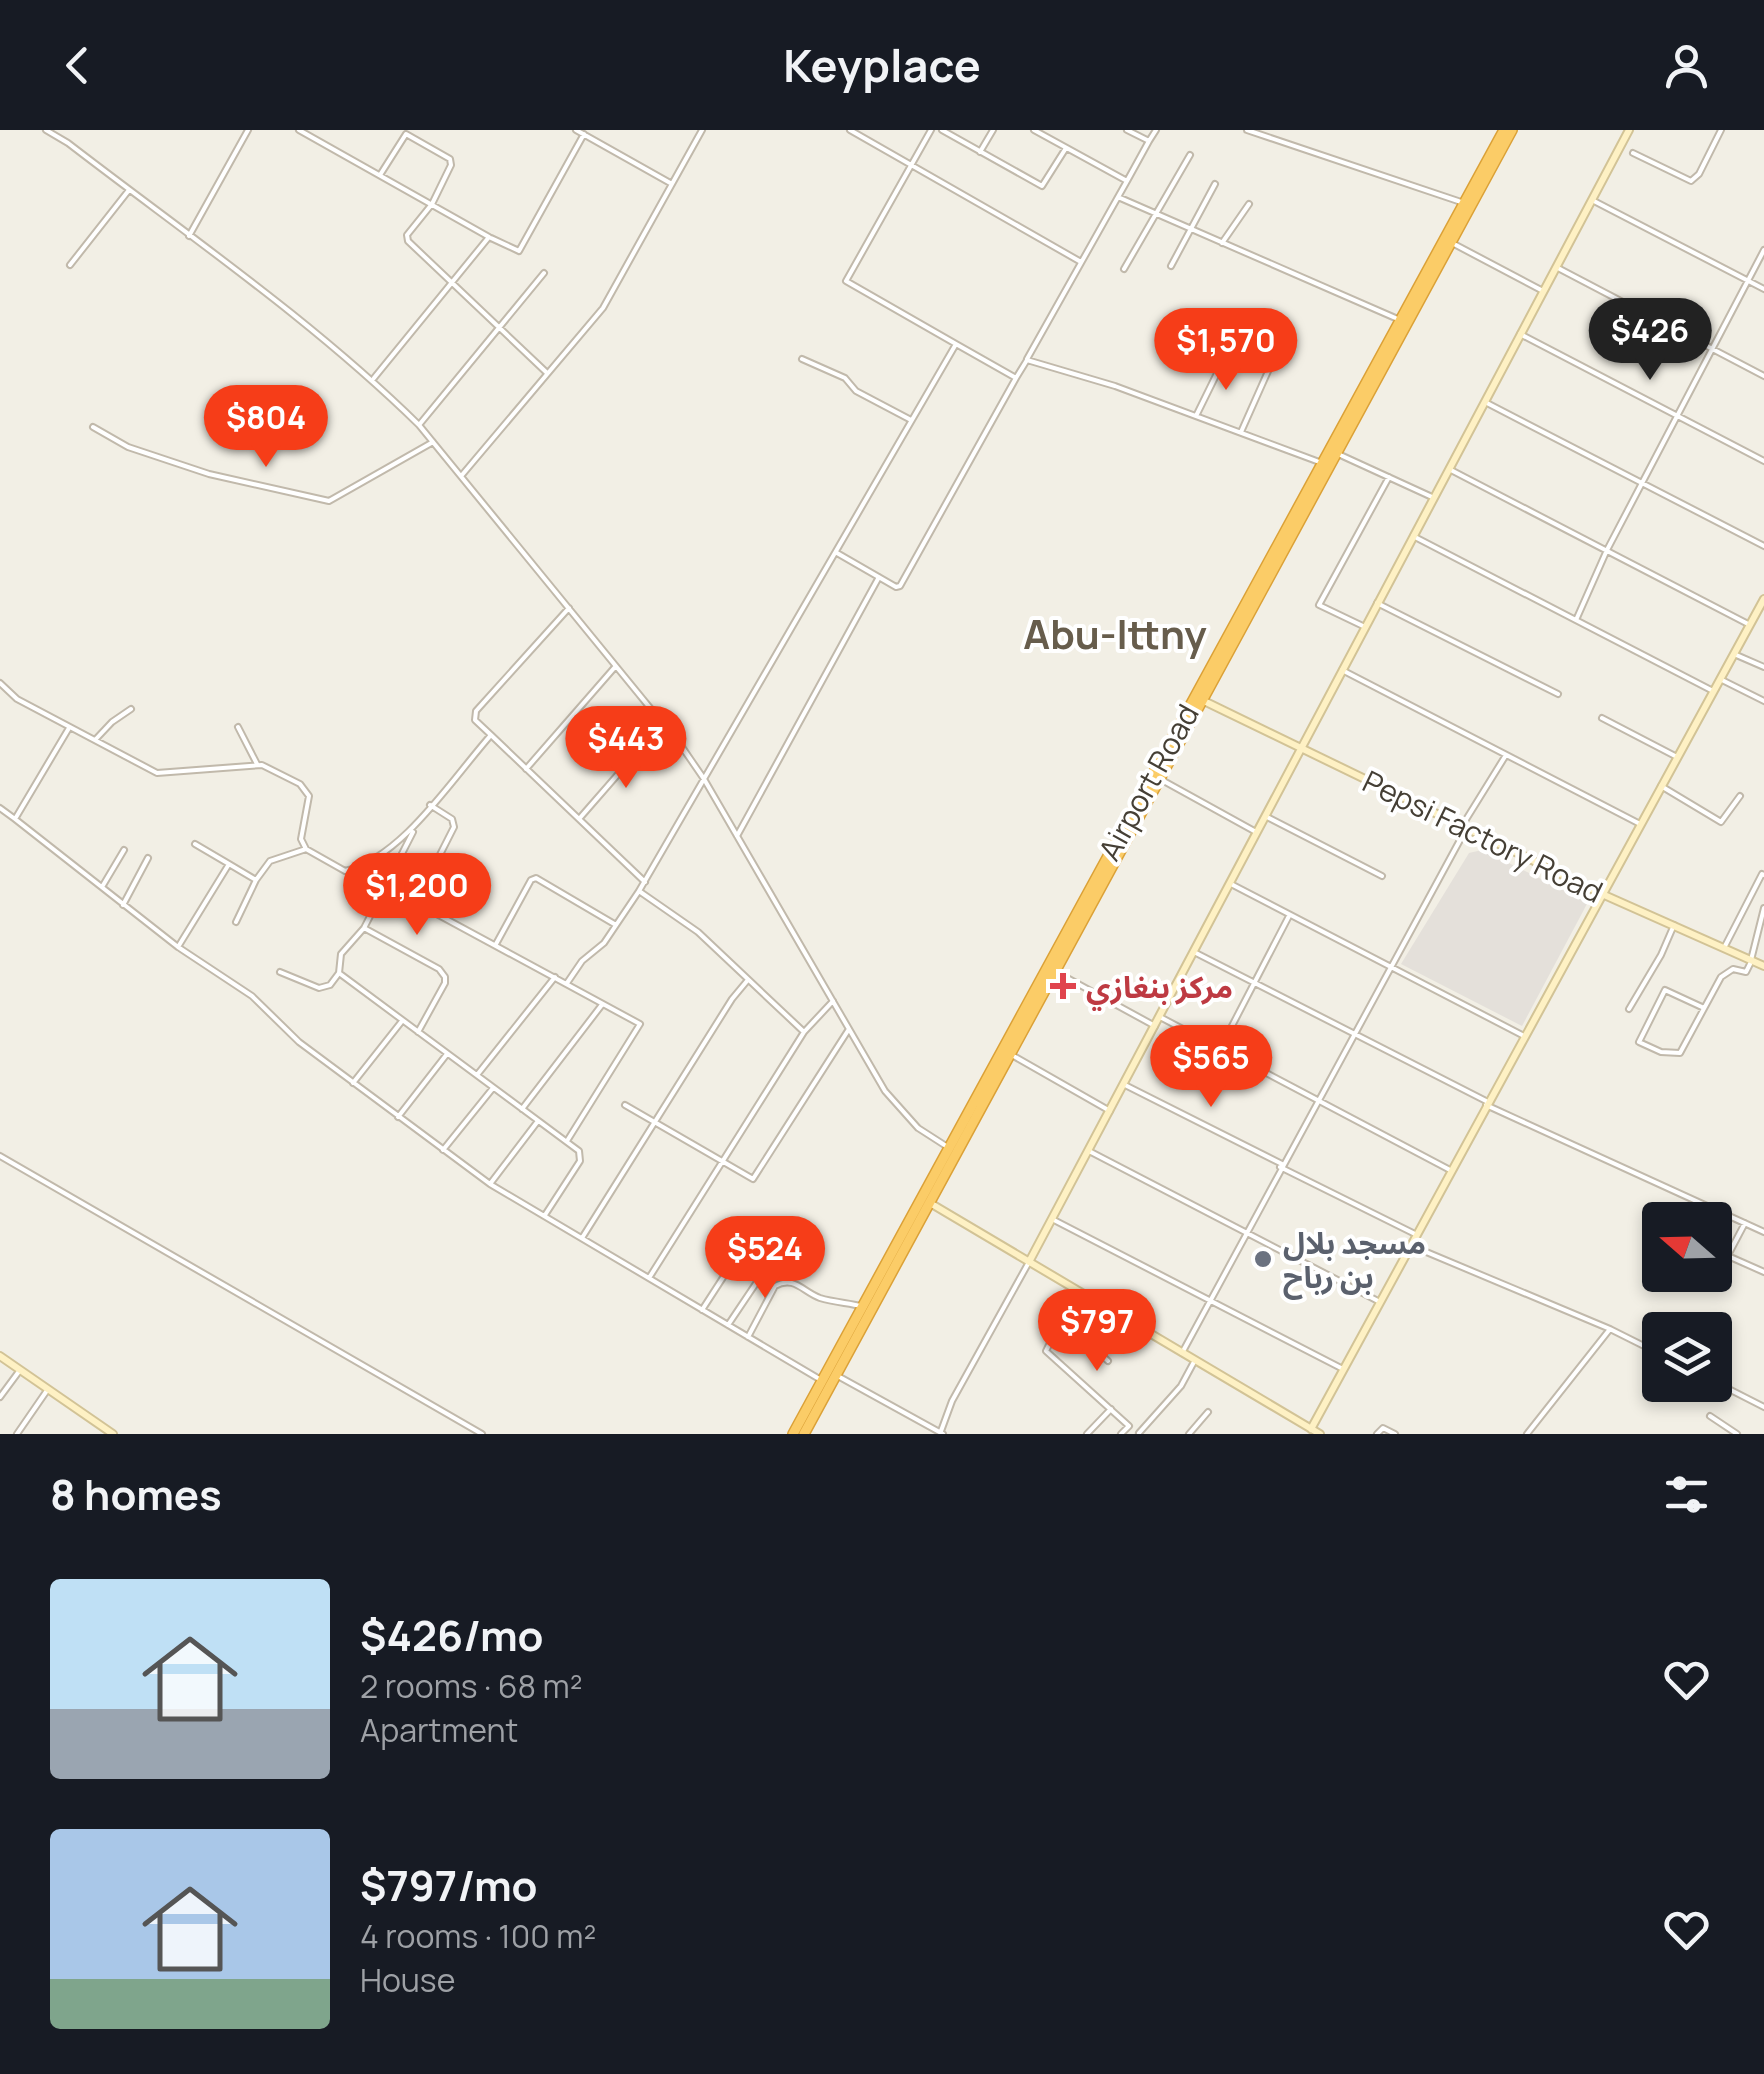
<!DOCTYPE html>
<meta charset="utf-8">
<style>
body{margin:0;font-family:Manrope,"Noto Sans Arabic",sans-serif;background:#20242c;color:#f1f3f6;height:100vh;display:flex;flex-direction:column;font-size:38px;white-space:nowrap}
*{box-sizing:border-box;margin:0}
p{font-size:32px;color:#9ea1a6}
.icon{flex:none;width:55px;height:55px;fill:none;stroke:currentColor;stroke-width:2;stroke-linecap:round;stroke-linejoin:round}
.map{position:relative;height:1304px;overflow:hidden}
.sheet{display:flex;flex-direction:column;background:#171b24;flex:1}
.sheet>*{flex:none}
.needle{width:65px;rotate:290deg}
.tools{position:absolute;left:1642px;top:1072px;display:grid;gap:20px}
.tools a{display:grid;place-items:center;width:90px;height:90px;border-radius:10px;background:#171b24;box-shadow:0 5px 15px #0003;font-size:50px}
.price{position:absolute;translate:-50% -85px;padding:0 22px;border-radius:35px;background:#f63d18;color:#fff;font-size:32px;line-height:65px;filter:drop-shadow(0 2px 5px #0008)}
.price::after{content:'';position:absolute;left:50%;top:60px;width:30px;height:22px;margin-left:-15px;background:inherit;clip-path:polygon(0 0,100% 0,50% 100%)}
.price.active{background:#222;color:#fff}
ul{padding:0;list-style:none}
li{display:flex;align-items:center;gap:30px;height:250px;padding:0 50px}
li span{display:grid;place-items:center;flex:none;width:280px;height:200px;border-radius:10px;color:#555}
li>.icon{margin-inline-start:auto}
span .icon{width:120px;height:120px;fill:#fffc;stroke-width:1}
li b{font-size:42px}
h2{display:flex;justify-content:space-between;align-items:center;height:120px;padding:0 50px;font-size:42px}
header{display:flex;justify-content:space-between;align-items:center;height:130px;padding:0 50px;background:#171b24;font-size:45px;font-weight:700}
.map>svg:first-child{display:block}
</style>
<header><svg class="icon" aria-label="back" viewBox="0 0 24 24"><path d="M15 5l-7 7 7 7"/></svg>Keyplace<svg class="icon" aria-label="person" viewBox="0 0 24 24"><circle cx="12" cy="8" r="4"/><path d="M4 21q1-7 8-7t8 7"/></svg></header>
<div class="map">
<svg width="1764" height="1304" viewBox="0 0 1764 1304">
<rect width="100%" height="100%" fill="#f2efe5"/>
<!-- industrial -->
<path fill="#e4e0da" d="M1482 720 1588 772 1522 896 1401 834 1469 723Z"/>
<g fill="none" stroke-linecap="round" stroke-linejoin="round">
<defs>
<path id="street" d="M46 0 68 13C186 104 312 190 419 295L682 617 704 649 885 961 918 998 946 1016
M299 0 489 107 374 248
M576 0 672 54
M850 0 1081 132
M942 0 1042 56 1066 18
M1034 0 1127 51 1118 67 1400 190
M1247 0 1464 73
M1149 11 1156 0
M980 22 993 0
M1633 23 1691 51 1699 44 1721 0
M380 45 406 4 450 29 451 35 432 74 407 105 408 111 546 242
M1127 51 1149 11 1127 0
M1592 70 1764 159
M189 106 248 0
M491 108 519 121 584 4
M1222 113 1249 74
M1454 114 1543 161
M70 135 129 60
M1171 136 1215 54
M1556 137 1764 246
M1124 139 1190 25
M1520 204 1764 331
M802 229 845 248 856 261 911 290
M1027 229 1118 67
M1016 248 1027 230 1115 256 1322 333
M1485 272 1764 416
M1196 286 1226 225
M419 295 544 143
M93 297 128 317 209 344 329 371 433 312
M1241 302 1273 230
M1336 323 1432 367
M1449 339 1750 495
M462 345 603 178 702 0
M1413 406 1713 561
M837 423 896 457 900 456 1016 248 956 214
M1377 473 1558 564
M1576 490 1607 420 1764 120
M1365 497 1319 475 1389 347
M1734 524 1764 537
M1342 540 1640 694
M1720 549 1764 571
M0 553 17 569 157 643 262 635 300 654 309 666 301 709 306 719 345 741C402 728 452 649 491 605L645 752
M1602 588 1677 627
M238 597 257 634
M491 605 475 590 476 581 569 478
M95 610 112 592 131 579
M526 639 615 537
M1160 649 1256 702
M1661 656 1721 692 1740 666
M0 678 15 689 69 598
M1265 686 1382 746
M15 689 178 817 229 734 195 714
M579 689 647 611
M1462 696 1506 625
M737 706 879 447
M229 734 256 750 270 731 306 719
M1231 754 1524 906
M385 756 640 894 567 1011
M102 757 124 720
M416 772 454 697 452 689 430 675
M123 775 148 728
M236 792 256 750
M364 798 439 839 445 847V853L418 902
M496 814 531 750 536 748 616 795
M178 817 252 866 299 912 490 1054 821 1250
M1724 818 1762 744 1764 745
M1194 822 1488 972
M1751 830 1764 778
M280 842 319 858 330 855 339 843 341 824 364 798 413 702
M339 843 579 1021 580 1031 545 1085
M1058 843 1155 896
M567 853 582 831 604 813 639 761
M1704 878 1665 860 1639 912 1661 922 1680 923 1721 847 1733 839 1746 842 1752 830
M1629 879 1661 825 1674 795
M1160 887 1450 1040
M804 902 698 802 639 761 956 214 846 151 931 0
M1220 919 1289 786
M1010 924 1110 981
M477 945 555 847
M353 953 402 891
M1125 955 1282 1034
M625 975 753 1049 849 899
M1486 975 1764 1102
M522 979 601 876
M398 987 447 924
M443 1020 493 958
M1089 1021 1378 1171
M0 1026 482 1304
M1280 1037 1415 1104
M490 1054 538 991
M1052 1089 1341 1238
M582 1108 732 869 747 851
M1412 1116 1610 1199 1660 1224
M1728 1126 1764 1142
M649 1148 804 902 833 871
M1715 1150 1745 1093
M1075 1162 1046 1221 1129 1296 1121 1304
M702 1180 735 1129
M1061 1188 1108 1231
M728 1195 773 1128
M748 1207 775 1156C794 1145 803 1162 820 1168 833 1172 848 1173 861 1176
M1182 1223 1466 699
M836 1245 943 1304
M1715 1252 1764 1277
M0 1267 20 1240
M1710 1286 1737 1304
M941 1301 952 1271 1029 1132
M1139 1303 1181 1256 1195 1230
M17 1304 48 1259
M1087 1304 1111 1279
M1189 1304 1208 1282
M1377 1304 1383 1298 1395 1304
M1527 1304 1610 1199"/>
<path id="secondary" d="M1204 571 1602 764 1764 836
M930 1073 1320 1304
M1029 1132 1629 0
M0 1226 113 1304
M1311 1299 1764 469"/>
<path id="highway" d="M793 1304 1504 0
M804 1304 1512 0"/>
</defs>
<!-- street casing -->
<use href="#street" stroke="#c1b9ab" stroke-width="8"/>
<!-- secondary casing -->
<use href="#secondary" stroke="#d2c396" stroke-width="10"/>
<!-- highway casing -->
<use href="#highway" stroke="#dba137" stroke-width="12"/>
<!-- street -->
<use href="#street" stroke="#fff" stroke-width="4"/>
<!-- secondary -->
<use href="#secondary" stroke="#fef1c4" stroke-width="6"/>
<!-- highway -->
<use href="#highway" stroke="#fbcc67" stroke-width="9"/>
</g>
<!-- markers -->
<path fill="#e0444e" stroke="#fff" stroke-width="4" d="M1058 841h10v10h10v10h-10v10h-10v-10h-10v-10h10z"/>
<circle fill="#6b7280" stroke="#fff" stroke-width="4" cx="1263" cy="1129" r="10"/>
<g text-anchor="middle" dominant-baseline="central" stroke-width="8" stroke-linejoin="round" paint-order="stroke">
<!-- street labels -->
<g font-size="30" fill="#453f35" stroke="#fff">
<text transform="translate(1148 652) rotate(-61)">Airport Road</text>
<text transform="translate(1483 706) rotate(26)">Pepsi Factory Road</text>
</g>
<!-- health labels -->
<g font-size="30" font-weight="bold" fill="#be3a42" stroke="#fff" text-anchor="start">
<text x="1086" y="856">مركز بنغازي</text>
</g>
<!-- worship labels -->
<g font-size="30" font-weight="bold" fill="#5b616d" stroke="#fff" text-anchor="start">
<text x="1283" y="1112">مسجد بلال<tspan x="1283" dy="34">بن رباح</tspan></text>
</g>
<!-- district labels -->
<g font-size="40" font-weight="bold" fill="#675d4c" stroke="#fff">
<text x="1115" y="503">Abu-Ittny</text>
</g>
</g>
</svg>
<div class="tools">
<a><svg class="needle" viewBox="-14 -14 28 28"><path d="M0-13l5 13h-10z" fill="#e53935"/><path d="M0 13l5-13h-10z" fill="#9ea1a6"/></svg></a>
<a><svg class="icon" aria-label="layers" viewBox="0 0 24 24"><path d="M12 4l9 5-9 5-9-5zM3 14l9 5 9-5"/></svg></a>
</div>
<b class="price active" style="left:1650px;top:253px">$426</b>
<b class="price" style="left:1226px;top:263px">$1,570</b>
<b class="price" style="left:266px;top:340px">$804</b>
<b class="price" style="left:626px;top:661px">$443</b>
<b class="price" style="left:417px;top:808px">$1,200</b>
<b class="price" style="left:1211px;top:980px">$565</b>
<b class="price" style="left:765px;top:1171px">$524</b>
<b class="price" style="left:1097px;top:1244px">$797</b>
</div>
<section class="sheet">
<h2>8 homes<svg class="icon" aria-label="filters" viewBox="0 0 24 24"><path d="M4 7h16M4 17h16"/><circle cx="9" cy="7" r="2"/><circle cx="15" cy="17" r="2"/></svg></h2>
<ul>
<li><span style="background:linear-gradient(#bfe0f5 65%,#9aa5b1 0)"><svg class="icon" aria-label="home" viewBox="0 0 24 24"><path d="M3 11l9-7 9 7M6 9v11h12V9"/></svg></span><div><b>$426/mo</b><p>2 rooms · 68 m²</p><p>Apartment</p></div><svg class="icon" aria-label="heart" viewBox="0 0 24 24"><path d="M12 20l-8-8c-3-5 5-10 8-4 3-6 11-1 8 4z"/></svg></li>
<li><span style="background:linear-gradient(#a9c7e8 75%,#7fa58c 0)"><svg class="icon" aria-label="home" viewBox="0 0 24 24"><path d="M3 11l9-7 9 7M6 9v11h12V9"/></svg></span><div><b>$797/mo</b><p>4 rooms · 100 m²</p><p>House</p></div><svg class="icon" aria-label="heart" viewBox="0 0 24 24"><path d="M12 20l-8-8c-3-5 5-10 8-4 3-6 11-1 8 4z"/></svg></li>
</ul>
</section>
